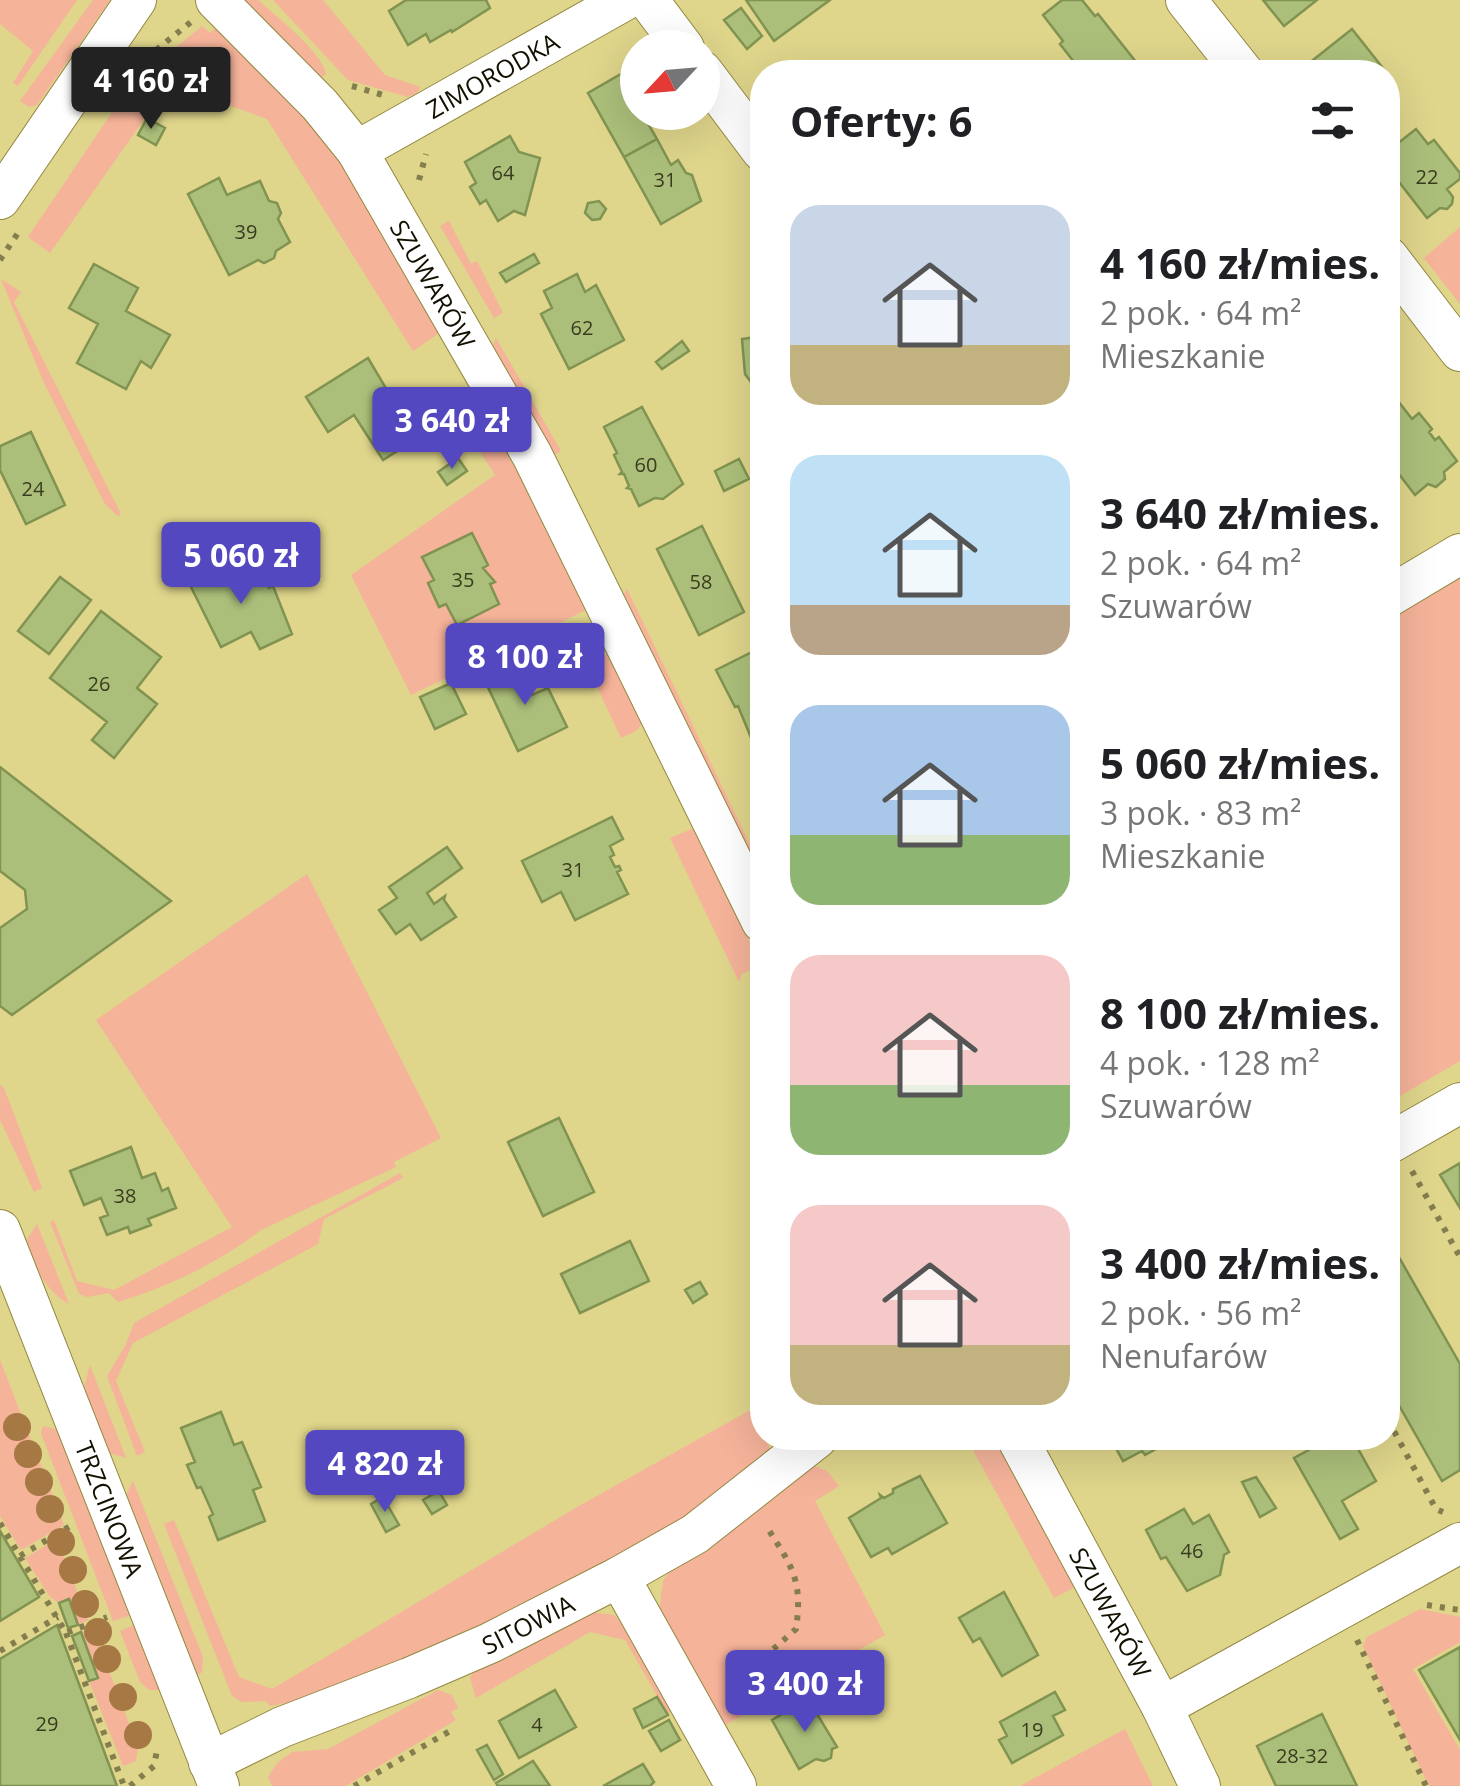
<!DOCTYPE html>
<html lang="pl">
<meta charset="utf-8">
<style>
body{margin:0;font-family:"Open Sans",sans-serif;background:#f6f6f6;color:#202124;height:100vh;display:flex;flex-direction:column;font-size:38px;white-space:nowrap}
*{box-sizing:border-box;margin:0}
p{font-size:32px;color:#757577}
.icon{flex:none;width:55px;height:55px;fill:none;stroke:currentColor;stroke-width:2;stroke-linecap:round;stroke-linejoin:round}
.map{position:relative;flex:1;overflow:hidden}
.panel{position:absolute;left:750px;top:60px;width:650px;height:1390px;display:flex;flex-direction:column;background:#fff;border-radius:40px;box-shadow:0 10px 40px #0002}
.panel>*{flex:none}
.needle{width:65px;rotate:244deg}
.controls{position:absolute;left:620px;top:30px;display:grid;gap:20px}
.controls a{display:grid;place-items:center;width:100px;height:100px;border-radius:50%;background:#fff;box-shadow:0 10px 40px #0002;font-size:50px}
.price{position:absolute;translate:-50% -85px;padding:0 22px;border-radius:10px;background:#5348c0;color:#fff;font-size:32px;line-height:65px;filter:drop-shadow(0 2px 5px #0008)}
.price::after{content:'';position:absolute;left:50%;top:60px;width:30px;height:22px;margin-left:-15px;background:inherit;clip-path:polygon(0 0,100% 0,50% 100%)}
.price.on{background:#222;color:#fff}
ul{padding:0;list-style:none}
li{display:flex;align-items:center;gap:30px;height:250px;padding:0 40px}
li span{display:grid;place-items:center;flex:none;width:280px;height:200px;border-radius:30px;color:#555}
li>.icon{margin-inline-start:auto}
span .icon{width:120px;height:120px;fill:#fffc;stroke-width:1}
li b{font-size:42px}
h2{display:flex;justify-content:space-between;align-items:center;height:120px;padding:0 40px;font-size:42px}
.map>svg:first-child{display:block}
</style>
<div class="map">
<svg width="1460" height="1786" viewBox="0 0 1460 1786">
<rect width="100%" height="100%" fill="#dfd58b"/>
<!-- green -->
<path fill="#f5b39a" d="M0 0H77L18 86 13 83 33 51 0 24Z
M93 0H110L37 105 29 107 20 101Z
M246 0H258C276 17 321 50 326 74L320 79 244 2Z
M273 0H323L385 75 420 87 418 92 408 97 348 80Z
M219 24 274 76 333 150 441 332 413 351 267 119 214 100 204 102 201 92 173 95 152 67 202 26 210 33Z
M131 84 150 111 50 253 28 237Z
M449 221 471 264 477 261 503 313 494 318 440 226Z
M1460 227V304L1424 258Z
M1 279 21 292 14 302 121 514 118 516 105 504 44 383Z
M496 338 561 451 554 455 491 349Z
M468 399 480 400 519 469 588 609 411 695 351 575 495 475 452 408Z
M1460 573V1061L1388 1103V617Z
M627 589 762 869V878L621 600Z
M609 653 643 722 636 731 621 738 586 664Z
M694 828 761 965 742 974 739 982 670 838Z
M307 874 441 1138 394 1162 396 1167 261 1230C220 1262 168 1287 118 1302L109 1293 87 1297 79 1294 50 1222 54 1220 77 1281 114 1290 232 1227 96 1020Z
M0 1085 4 1088 42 1188 34 1192 0 1120Z
M400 1173 403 1178 324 1219 318 1244 133 1343 116 1381 145 1452 137 1456 107 1376 125 1346 134 1323Z
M37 1224 69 1304C44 1290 36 1267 26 1241Z
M0 1360 64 1525 21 1550 0 1516Z
M90 1365 126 1458 103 1451 83 1392Z
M752 1409 770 1449 763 1465 652 1540 536 1605 306 1699 270 1706 266 1701 242 1702 232 1696 164 1524 174 1520 239 1677 272 1689 579 1506Z
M43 1426 59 1430 132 1615 113 1621 41 1433Z
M954 1438H997L1077 1586 1054 1598 969 1443Z
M815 1466 827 1471 839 1486 815 1501 885 1635 720 1728 659 1612 663 1581 674 1565Z
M133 1481 203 1657 202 1672 193 1679 123 1501Z
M57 1539 88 1620 78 1625 69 1600 59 1603 50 1597 25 1558Z
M1420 1609 1460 1617V1642L1413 1669 1460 1750V1786H1430L1426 1780 1363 1646 1367 1637Z
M589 1612 614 1615 637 1638 674 1703 668 1715 625 1640 590 1632 476 1698 470 1678 476 1669Z
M136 1624 163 1690H149L140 1682 120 1631Z
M93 1629 138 1747 136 1761 123 1766 89 1681 97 1678 81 1632Z
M438 1690 452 1695 458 1708 451 1712 456 1720 346 1786H272L268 1777 277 1763 292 1752 328 1749Z
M1125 1729 1153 1786H1020Z"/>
<!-- building -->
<path fill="#acbf7a" stroke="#819350" stroke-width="2.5" d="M486 0 490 8 452 32 451 30 430 42 426 34 408 45 389 11 406 0Z
M746 0H830L774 41Z
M1062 0H1082L1095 16 1098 14 1144 72H1077L1078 67 1060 44 1063 41 1043 15Z
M1263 0H1317L1284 26Z
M741 8 762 36 747 49 724 20Z
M1352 29 1386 72H1314L1308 64Z
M628 70 638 83V112H648L643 115 657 139 624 157 588 93Z
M147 118 165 128 156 145 138 135Z
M1416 129 1428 144 1434 140 1460 173V179L1447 189 1453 197 1452 204 1447 209 1440 208 1427 218 1392 173 1398 168 1388 155V151Z
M510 136 519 152 540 158 525 215 514 211 498 221 486 200 480 204 470 187 476 183 465 162Z
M657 139 671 165 678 160 686 173 692 175 701 201 661 224 624 157Z
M219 178 227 195 260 181 269 201 277 203 281 213 278 219 290 242 276 251 274 258 264 263 258 260 229 275 188 194Z
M599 201 606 209 600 219 592 220 585 213 588 203Z
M534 254 539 263 506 282 500 273Z
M94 264 138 288 126 311 170 335 151 368 141 361 126 389 77 363 98 324 69 308Z
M577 274 585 292 596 285 624 340 569 369 541 314 552 308 544 291Z
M762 336V397L745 374 742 339Z
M682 341 689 351 662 369 656 362Z
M368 358 416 439 383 460 354 415 328 432 306 397Z
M1388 388 1412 419 1419 413 1432 429 1429 432 1435 440 1439 437 1457 461 1444 472 1445 479 1436 487 1428 484 1415 495 1388 460Z
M642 407 683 484 663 499 655 498 639 506 631 489 627 488 629 486 624 474H620L622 472 614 455 617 453 604 427Z
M31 432 65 505 26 524 0 470V446Z
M458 458 467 471 447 485 438 472Z
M739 459 749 479 724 491 715 471Z
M702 526 744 612 699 635 657 549Z
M472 533 488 565 483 568 495 582 490 584 499 604 457 625 446 604 439 607 428 583 434 580 422 557Z
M222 564 231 583 260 569 269 588 273 586 292 634 260 649 251 632 221 647 188 581Z
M60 577 91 600 49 654 18 631Z
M101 611 161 657 137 688 157 704 114 758 92 740 107 722 50 678Z
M762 647V755L759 757 738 706 735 707 716 670Z
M526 664 535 683 528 687 532 695 548 688 567 727 518 751 486 683Z
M451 683 466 714 435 729 420 697Z
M0 767 171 901 12 1015 0 1006V928L27 909 25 890 0 871Z
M612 817 623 839 610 846 614 855 610 857 615 867 619 866 621 870 617 872 628 894 575 920 561 892 542 902 522 861Z
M447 847 462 868 427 893 434 904 445 896 444 900 456 917 421 940 410 924 396 934 379 910 397 898 389 887Z
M559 1118 594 1192 543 1216 508 1142Z
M131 1147 142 1178 155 1173 162 1191 168 1188 176 1208 148 1219 151 1225 130 1233 128 1227 107 1235 100 1218 108 1215 101 1198 84 1205 70 1171Z
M1460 1163V1208L1440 1175Z
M1388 1238 1460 1364V1470L1442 1481 1388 1386Z
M630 1241 649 1281 580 1313 561 1274Z
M700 1282 707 1294 693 1303 685 1290Z
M221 1412 234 1445 242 1442 261 1487 253 1490 265 1521 218 1540 209 1517 213 1514 201 1487 197 1488 187 1465 195 1462 181 1428Z
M1096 1438H1168L1154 1445 1156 1449 1145 1455 1142 1451 1123 1461 1112 1441 1101 1447Z
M1331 1438H1352L1376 1481 1342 1501 1358 1529 1340 1539 1294 1458Z
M920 1476 947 1523 892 1554 888 1548 871 1557 849 1518 881 1498 880 1495 884 1498 893 1493V1489Z
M1256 1477 1276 1508 1260 1517 1242 1482Z
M439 1491 447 1505 432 1514 423 1500Z
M383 1497 399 1525 386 1532 371 1504Z
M1184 1509 1193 1524 1209 1515 1229 1552 1224 1555 1220 1575 1187 1591 1166 1557 1161 1559 1146 1530Z
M0 1531 39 1597 0 1621Z
M1004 1592 1038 1655 1002 1676 980 1638 973 1642 959 1618Z
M69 1599 78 1625 68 1628 59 1603Z
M57 1625 117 1786H0V1659Z
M81 1632 98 1678 89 1681 72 1636Z
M1460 1647V1740L1419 1670Z
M555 1690 576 1727 519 1758 499 1721Z
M1055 1692 1065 1710 1053 1716 1063 1735 1012 1763 999 1740 1007 1736 1000 1722Z
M657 1697 668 1715 643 1728 634 1709Z
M808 1699 837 1747 832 1749 831 1758 824 1761 816 1759 799 1769 772 1720Z
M1322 1714 1357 1786H1276L1257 1746Z
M669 1720 680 1740 661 1751 649 1731Z
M487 1745 503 1774 494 1780 477 1750Z
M533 1761 550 1786H498L496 1783Z
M643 1764 654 1782 650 1786H603Z"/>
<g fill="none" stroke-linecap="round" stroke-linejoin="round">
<defs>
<g id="minor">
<path id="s1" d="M216 0 320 105 357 151 532 455 762 922"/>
<path d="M648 0 684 48"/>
<path d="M1186 0 1243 72"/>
<path d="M702 71 762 151"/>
<path id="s2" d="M357 151 625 0"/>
<path d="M0 199 136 0"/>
<path d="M1388 257 1460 351"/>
<path d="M1388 597 1460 554"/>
<path d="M1388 1144 1460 1103"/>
<path id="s3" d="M0 1230 219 1786"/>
<path id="s4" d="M1017 1438 1162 1707 1200 1786"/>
<path d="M619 1577 736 1786"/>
<path d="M1162 1707 1460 1543"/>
<path id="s5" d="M209 1763 282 1727 409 1678 490 1643 619 1577 695 1534 817 1438"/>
</g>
</defs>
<!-- minor casing -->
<use href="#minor" stroke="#938840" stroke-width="42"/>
<!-- path -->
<path stroke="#847d4d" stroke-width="6" stroke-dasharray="5 8" stroke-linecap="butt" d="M146 58 191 22
M352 86 383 95
M419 180 426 154
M0 260 18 233
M1412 1171 1460 1257
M1388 1407 1397 1400
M1388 1420 1436 1509 1443 1512
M0 1523 66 1633 107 1617
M20 1556 72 1525
M1427 1605 1460 1610
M66 1633 124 1786
M1357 1640 1426 1786
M0 1651 58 1617
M729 1696 743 1676 796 1629C803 1580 792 1566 766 1526
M130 1786 154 1766 157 1750
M354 1786 450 1731"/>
<!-- minor -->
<use href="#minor" stroke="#fff" stroke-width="40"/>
</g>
<!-- trees -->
<g fill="#a67843">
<circle cx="17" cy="1427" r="14"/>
<circle cx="28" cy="1454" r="14"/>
<circle cx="39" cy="1482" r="14"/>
<circle cx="50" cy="1509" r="14"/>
<circle cx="61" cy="1542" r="14"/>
<circle cx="73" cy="1570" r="14"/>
<circle cx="85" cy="1604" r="14"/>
<circle cx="98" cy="1632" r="14"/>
<circle cx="107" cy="1659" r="14"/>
<circle cx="123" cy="1697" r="14"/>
<circle cx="138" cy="1735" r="14"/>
</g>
<g text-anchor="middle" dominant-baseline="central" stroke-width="10" stroke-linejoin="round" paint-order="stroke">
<!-- number labels -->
<g font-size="20" fill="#393c1e">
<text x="503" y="172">64</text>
<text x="1427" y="176">22</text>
<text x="665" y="179">31</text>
<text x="246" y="231">39</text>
<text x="582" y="327">62</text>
<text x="646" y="464">60</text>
<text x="33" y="488">24</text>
<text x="463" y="579">35</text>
<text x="701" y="581">58</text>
<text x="99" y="683">26</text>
<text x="573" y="869">31</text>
<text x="125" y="1195">38</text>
<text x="1192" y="1550">46</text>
<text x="47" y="1723">29</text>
<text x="537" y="1724">4</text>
<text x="1032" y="1729">19</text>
<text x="1302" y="1755">28-32</text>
</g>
<!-- street labels -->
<g font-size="25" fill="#131000" stroke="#dfd58b">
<text stroke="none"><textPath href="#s2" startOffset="155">ZIMORODKA</textPath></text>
<text stroke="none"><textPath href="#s1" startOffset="360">SZUWARÓW</textPath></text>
<text stroke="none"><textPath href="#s3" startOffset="300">TRZCINOWA</textPath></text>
<text stroke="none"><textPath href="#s4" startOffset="198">SZUWARÓW</textPath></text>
<text stroke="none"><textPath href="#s5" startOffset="348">SITOWIA</textPath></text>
</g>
</g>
</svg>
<div class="controls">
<a><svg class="needle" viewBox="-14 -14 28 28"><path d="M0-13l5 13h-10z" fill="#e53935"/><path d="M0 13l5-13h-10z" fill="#757577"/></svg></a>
</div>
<b class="price on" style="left:151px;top:132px">4 160 zł</b>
<b class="price" style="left:452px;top:472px">3 640 zł</b>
<b class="price" style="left:241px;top:607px">5 060 zł</b>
<b class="price" style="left:525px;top:708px">8 100 zł</b>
<b class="price" style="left:385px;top:1515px">4 820 zł</b>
<b class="price" style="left:805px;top:1735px">3 400 zł</b>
<section class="panel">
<h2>Oferty: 6<svg class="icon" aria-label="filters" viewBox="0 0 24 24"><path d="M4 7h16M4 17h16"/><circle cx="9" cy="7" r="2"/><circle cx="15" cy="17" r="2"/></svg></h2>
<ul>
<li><span style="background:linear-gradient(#c9d6e8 70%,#c2b280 0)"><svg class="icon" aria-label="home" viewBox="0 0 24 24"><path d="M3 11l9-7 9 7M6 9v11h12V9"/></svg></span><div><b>4 160 zł/mies.</b><p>2 pok. · 64 m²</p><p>Mieszkanie</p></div></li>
<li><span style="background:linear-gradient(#bfe0f5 75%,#b9a48a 0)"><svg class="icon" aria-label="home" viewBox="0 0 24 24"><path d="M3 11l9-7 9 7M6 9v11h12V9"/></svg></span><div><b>3 640 zł/mies.</b><p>2 pok. · 64 m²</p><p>Szuwarów</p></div></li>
<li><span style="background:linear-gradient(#a9c7e8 65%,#8fb573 0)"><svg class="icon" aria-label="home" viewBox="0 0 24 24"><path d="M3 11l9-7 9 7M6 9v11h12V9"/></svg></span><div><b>5 060 zł/mies.</b><p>3 pok. · 83 m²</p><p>Mieszkanie</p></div></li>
<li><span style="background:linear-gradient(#f6c9c9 65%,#8fb573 0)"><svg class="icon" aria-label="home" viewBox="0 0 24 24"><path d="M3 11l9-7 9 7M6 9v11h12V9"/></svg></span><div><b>8 100 zł/mies.</b><p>4 pok. · 128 m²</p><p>Szuwarów</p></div></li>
<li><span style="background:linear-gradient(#f6c9c9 70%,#c2b280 0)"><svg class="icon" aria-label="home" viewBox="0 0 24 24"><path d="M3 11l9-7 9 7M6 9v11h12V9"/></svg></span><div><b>3 400 zł/mies.</b><p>2 pok. · 56 m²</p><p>Nenufarów</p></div></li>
</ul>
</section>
</div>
